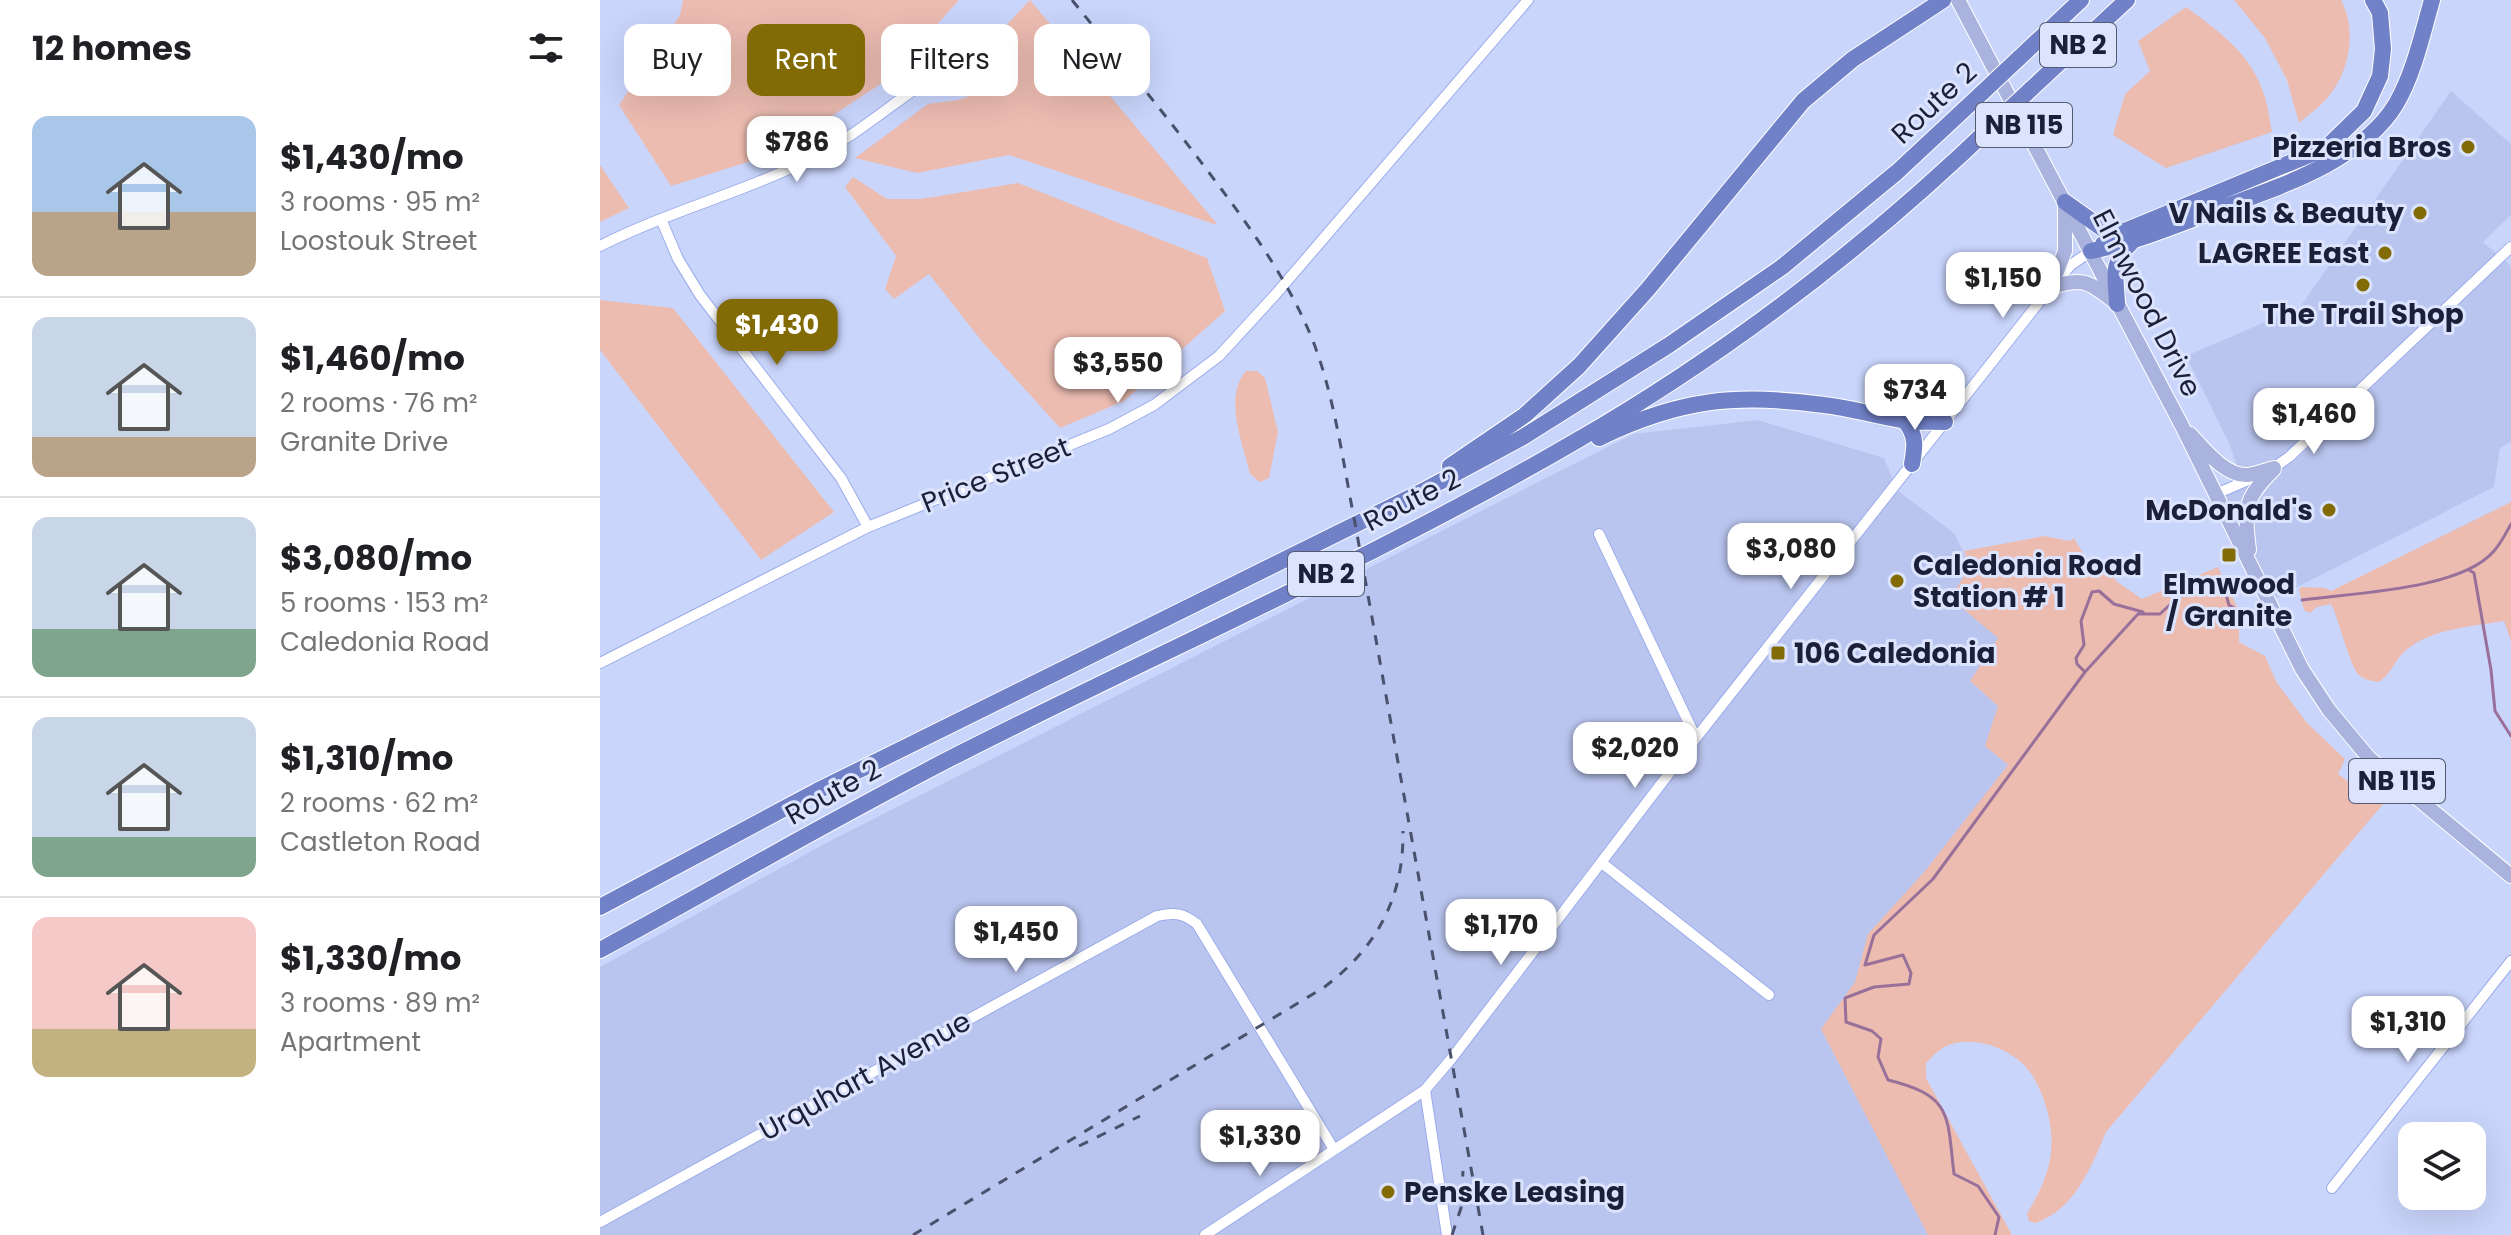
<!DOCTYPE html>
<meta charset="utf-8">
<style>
body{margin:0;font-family:Poppins,sans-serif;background:#f6f6f6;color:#202124;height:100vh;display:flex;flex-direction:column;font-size:30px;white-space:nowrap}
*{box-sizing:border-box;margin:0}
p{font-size:26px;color:#757577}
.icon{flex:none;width:44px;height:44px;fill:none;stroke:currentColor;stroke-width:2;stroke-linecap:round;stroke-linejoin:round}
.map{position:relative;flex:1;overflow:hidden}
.sheet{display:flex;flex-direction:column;background:#fff;width:600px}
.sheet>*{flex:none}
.banner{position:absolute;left:24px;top:24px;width:760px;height:72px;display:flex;gap:16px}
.buttons{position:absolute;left:1798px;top:1122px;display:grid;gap:16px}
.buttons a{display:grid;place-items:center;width:88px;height:88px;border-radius:16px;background:#fff;box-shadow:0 8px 32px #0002;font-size:40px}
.price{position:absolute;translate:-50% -68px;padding:0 18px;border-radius:16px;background:#fff;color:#222;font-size:26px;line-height:52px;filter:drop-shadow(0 2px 4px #0008)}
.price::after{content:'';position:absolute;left:50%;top:48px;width:24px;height:18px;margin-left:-12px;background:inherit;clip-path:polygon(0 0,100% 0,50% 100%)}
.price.current{background:#826a04;color:#fff}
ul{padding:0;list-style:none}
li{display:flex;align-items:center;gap:24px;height:200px;padding:0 32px}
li+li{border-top:2px solid #e0e0e0}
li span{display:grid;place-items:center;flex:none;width:224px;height:160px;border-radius:16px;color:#555}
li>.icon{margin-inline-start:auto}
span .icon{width:96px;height:96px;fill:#fffc;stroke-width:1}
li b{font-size:34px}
h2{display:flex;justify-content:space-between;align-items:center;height:96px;padding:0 32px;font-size:34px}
.tag{padding:0 28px;border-radius:16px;background:#fff;box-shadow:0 8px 32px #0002;font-size:28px;line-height:72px}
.tag.current{background:#826a04;color:#fff}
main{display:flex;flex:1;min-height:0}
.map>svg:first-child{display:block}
</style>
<main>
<section class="sheet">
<h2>12 homes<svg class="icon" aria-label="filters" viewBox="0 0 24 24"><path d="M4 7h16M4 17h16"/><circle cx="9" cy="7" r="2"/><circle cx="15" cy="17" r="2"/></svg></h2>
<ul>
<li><span style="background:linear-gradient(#a9c7e8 60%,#b9a48a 0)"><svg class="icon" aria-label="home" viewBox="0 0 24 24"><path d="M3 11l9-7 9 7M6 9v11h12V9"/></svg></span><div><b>$1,430/mo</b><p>3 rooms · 95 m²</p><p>Loostouk Street</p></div></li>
<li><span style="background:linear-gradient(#c9d6e8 75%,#b9a48a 0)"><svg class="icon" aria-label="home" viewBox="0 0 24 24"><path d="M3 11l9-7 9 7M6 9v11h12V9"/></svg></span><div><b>$1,460/mo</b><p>2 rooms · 76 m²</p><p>Granite Drive</p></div></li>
<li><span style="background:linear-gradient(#c9d6e8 70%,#7fa58c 0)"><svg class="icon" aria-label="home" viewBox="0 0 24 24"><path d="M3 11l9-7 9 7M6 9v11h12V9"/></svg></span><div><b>$3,080/mo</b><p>5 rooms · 153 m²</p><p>Caledonia Road</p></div></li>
<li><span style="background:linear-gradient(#c9d6e8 75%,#7fa58c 0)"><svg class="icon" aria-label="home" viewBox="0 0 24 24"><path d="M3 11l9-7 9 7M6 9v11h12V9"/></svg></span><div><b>$1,310/mo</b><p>2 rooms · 62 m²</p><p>Castleton Road</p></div></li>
<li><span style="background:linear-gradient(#f6c9c9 70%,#c2b280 0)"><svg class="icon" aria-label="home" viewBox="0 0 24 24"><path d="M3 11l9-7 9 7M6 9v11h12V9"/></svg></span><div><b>$1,330/mo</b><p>3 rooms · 89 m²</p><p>Apartment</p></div></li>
</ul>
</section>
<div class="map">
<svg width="1911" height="1235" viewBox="0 0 1911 1235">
<rect width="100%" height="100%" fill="#cad5fc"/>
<!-- built -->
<path fill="#bac5ef" d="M1851 91 1911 144V215L1883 242 1911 266V442L1900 448 1894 487 1672 600 1618 490 1641 478 1629 443 1586 356 1700 307Z
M1158 420 1284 458 1297 490 1355 534 1370 567 1351 598 1399 638 1438 740 1232 1047 1328 1235H0V967L228 842 1033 434Z"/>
<!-- green -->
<path fill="#ecbcb1" d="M83 0H359L288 79 174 154 71 186 19 105 80 15Z
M430 0 617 224V225L409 155 317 173 255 158 328 104 358 100 390 89 404 61 397 35Z
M1634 0H1741C1757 30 1750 71 1728 97 1720 107 1708 115 1699 123L1687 80 1665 38Z
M1586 7C1617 30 1648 51 1662 89 1668 102 1669 118 1672 132L1566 168 1513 135 1525 94 1550 71 1538 41Z
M0 165 29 208 0 222Z
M253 177 287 199H321L418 183 607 258 625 311 524 401 460 428 384 344 329 274 294 299 285 289 296 256 245 187Z
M0 300 73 308 234 512 161 560 0 350Z
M646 371H657L665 378 678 432 669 478 660 482 650 474C643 444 623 397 646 371Z
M1911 502V641L1904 621C1871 627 1829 628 1803 653 1794 662 1791 674 1779 682 1773 681 1765 680 1760 676 1750 669 1739 619 1731 604L1717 607 1710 613 1704 610 1699 590 1701 587 1725 588 1731 591Z
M1444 536 1470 541 1474 538 1491 567 1507 561 1516 581 1542 599 1618 567 1639 611V642L1665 656 1677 683 1707 723 1745 759 1738 774 1752 784 1759 772 1789 797 1506 1132C1491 1167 1475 1210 1435 1223L1429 1221 1427 1214C1442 1188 1454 1164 1451 1133 1450 1114 1442 1091 1432 1075 1418 1052 1382 1037 1356 1043 1343 1045 1335 1054 1326 1063V1078L1412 1235H1328L1221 1029 1255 982 1268 934 1325 871 1408 765 1385 746 1398 706 1370 681 1398 638 1350 598 1370 567 1364 551Z"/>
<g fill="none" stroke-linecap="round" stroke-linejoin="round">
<!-- stream -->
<path stroke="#987099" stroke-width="3" d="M1869 570 1874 573 1891 670 1895 711 1911 736
M1702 600C1752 593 1861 590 1894 551 1901 543 1906 533 1911 524
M1485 672 1477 664 1476 658 1484 645 1481 621 1492 592 1499 591 1514 604 1543 612
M1395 1235 1399 1217 1378 1186 1354 1174C1347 1115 1353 1096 1288 1080L1278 1057 1281 1039 1272 1031 1246 1022 1245 998 1274 987 1309 984 1311 973 1303 955 1265 965 1274 935 1333 879 1485 672 1538 614H1560L1575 600 1580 590 1615 581 1623 584 1629 605 1639 611"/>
<defs>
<path id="minor" d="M61 219 78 259 100 295 241 478 268 527
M0 246C69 211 145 192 214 157 267 130 309 87 362 60
M1669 471 1689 457 1911 247
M1616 494 1655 477
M999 534 1096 738
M0 663 268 527 509 429 554 405 619 356 675 295 928 0
M1002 863 1169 995
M825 1090 847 1235
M1732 1188 1911 961
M0 1222 557 916C574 912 583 913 597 924L733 1148
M605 1235 825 1090 852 1058 1096 738 1451 287 1471 265 1491 251"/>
<path id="major" d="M1358 0 1582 426 1702 669 1729 710 1769 758 1911 876
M1451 287 1465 251V206
M1451 287C1482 278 1487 280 1512 300
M1590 434C1604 449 1626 477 1648 475 1657 474 1666 470 1674 468
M1649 550C1644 508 1644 499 1674 469"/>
<path id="highway" d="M1418 59 1481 0
M1430 90 1527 0
M1465 202 1503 229 1525 231
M1503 244 1525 231 1726 148 1764 111 1780 76 1783 49 1780 13 1773 0
M1491 251C1536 242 1577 225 1619 209 1678 187 1762 161 1796 104 1814 73 1822 35 1832 0
M1517 304C1516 277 1510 263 1531 243
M1305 421C1317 436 1315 447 1312 464
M999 438C1079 399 1137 393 1224 405 1251 408 1276 416 1302 420 1316 423 1331 421 1345 422
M850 466 925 415 979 366 1048 289 1203 101 1253 59 1343 0
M0 907 217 791 823 491 923 437 1069 345 1182 267 1297 172 1384 91
M0 950C120 885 239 815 361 753 566 649 777 557 976 441 1130 352 1273 241 1400 118"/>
</defs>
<!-- minor casing -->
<use href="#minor" stroke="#9babea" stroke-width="12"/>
<!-- major casing -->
<use href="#major" stroke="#fff" stroke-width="16"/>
<!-- highway casing -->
<use href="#highway" stroke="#fff" stroke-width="18"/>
<!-- minor -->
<use href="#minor" stroke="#fff" stroke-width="10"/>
<!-- major -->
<use href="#major" stroke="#aab3dd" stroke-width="14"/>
<!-- highway -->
<use href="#highway" stroke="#7181c7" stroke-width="16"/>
<!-- rail -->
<path stroke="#4a516d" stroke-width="3" stroke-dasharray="10 10" stroke-linecap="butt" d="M472 0C523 63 574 125 622 190 657 237 691 286 713 341 735 398 743 463 755 523L883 1235
M479 1146 540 1116
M313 1235 723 988C776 949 804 898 803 831
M852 1235 861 1208 863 1171"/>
<defs>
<path id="highway-bridge" d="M1384 91 1418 59
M1400 118 1430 90"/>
</defs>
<!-- highway-bridge casing -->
<use href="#highway-bridge" stroke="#fff" stroke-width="18" stroke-linecap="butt"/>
<!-- highway-bridge -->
<use href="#highway-bridge" stroke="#7181c7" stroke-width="16"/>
</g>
<!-- markers -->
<g fill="#826a04" stroke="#dbe3fd" stroke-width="3">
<circle cx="1868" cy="147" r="8"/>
<circle cx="1820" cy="213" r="8"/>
<circle cx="1785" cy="253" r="8"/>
<circle cx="1763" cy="285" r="8"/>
<circle cx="1729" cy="510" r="8"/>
<rect x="1621" y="547" width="16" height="16" rx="4"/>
<circle cx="1297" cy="581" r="8"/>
<rect x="1170" y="645" width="16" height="16" rx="4"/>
<circle cx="788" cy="1192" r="8"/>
</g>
<g text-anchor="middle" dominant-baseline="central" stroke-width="6" stroke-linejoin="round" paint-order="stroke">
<!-- shield labels -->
<g fill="#dbe3fd" stroke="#555a73" stroke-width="2">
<rect x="1440" y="23" width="76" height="44" rx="6"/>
<rect x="1376" y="103" width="96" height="44" rx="6"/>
<rect x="688" y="552" width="76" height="44" rx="6"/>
<rect x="1749" y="759" width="96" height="44" rx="6"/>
</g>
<g font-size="26" font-weight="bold" fill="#1b2038">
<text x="1478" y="45">NB 2</text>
<text x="1424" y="125">NB 115</text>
<text x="726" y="574">NB 2</text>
<text x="1797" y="781">NB 115</text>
</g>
<!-- street labels -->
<g font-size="28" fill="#1b2038" stroke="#dbe3fd">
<text transform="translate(1334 103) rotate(-43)">Route 2</text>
<text transform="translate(1547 303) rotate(63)">Elmwood Drive</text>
<text transform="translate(396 475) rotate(-22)">Price Street</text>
<text transform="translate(812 500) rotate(-27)">Route 2</text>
<text transform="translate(233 792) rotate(-29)">Route 2</text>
<text transform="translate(265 1076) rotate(-29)">Urquhart Avenue</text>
</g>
<!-- poi labels -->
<g font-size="28" font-weight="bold" fill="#1b2038" stroke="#dbe3fd" text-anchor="end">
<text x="1852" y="147">Pizzeria Bros</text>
<text x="1804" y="213">V Nails &amp; Beauty</text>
<text x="1769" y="253">LAGREE East</text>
<text x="1763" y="314" text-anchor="middle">The Trail Shop</text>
<text x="1713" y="510">McDonald's</text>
<text x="1313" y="565" text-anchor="start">Caledonia Road<tspan x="1313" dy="32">Station # 1</tspan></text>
<text x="1629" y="584" text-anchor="middle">Elmwood<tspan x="1629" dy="32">/ Granite</tspan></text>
<text x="1194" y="653" text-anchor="start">106 Caledonia</text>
<text x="804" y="1192" text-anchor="start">Penske Leasing</text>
</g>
</g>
</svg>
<div class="buttons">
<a><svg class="icon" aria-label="layers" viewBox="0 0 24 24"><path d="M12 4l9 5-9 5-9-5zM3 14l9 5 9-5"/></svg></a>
</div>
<b class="price" style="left:197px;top:184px">$786</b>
<b class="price" style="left:1403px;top:320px">$1,150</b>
<b class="price current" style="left:177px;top:367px">$1,430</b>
<b class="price" style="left:518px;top:405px">$3,550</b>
<b class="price" style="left:1315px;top:432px">$734</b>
<b class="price" style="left:1714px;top:456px">$1,460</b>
<b class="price" style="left:1191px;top:591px">$3,080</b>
<b class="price" style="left:1035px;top:790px">$2,020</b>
<b class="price" style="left:901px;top:967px">$1,170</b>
<b class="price" style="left:416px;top:974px">$1,450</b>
<b class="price" style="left:1808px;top:1064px">$1,310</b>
<b class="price" style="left:660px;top:1178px">$1,330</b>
<div class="banner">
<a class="tag">Buy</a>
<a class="tag current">Rent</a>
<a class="tag">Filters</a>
<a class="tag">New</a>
</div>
</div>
</main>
